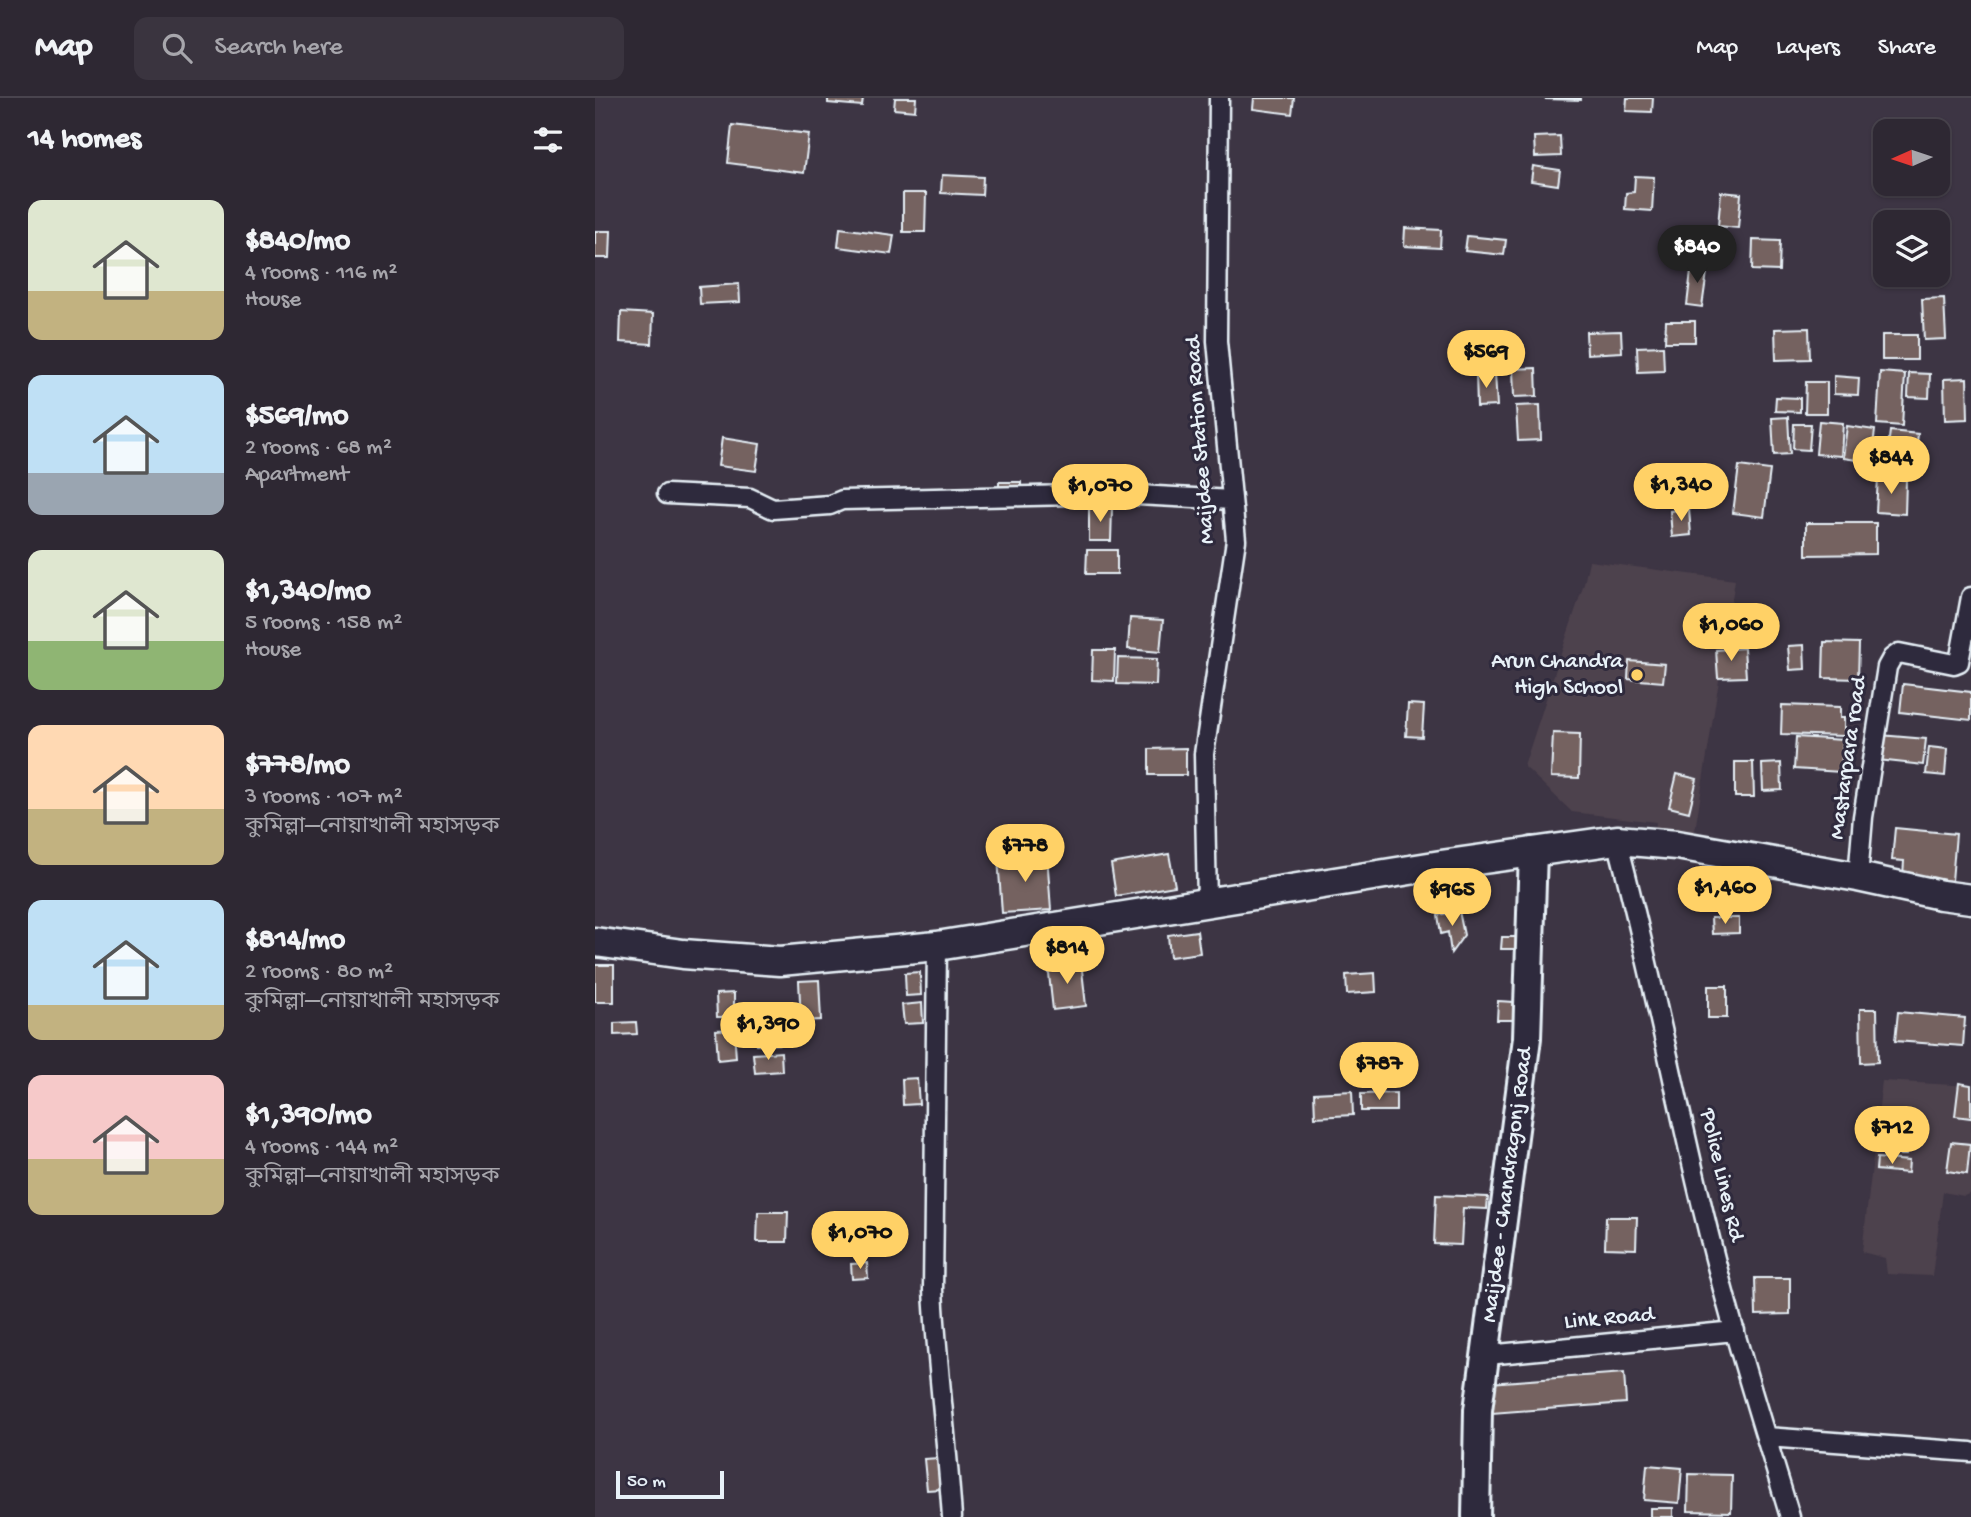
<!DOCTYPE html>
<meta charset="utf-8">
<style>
body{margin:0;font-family:"Gochi Hand","Noto Sans Bengali",sans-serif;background:#3a343f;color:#f1f3f6;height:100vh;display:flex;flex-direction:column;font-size:26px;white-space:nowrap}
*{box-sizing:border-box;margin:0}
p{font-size:23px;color:#a7a6ac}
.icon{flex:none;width:38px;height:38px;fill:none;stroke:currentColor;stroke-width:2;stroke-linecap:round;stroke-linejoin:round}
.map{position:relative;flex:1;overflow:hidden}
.side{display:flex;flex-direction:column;background:#2e2833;width:595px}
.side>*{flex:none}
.needle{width:46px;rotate:267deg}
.controls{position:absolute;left:1278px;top:21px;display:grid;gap:14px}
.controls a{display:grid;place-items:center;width:77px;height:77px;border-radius:14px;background:#2e2833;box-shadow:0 2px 5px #0004,0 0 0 2px #49444e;font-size:35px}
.scale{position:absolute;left:21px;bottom:18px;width:108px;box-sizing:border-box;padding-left:7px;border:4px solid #e8f1f8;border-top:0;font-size:19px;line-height:24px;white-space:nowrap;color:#e8f1f8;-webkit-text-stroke:5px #2f2a3d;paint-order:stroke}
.price{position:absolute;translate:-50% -60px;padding:0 16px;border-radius:24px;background:#ffd166;color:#111;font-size:23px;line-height:46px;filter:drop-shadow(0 2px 4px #0008)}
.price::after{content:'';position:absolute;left:50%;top:42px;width:21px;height:16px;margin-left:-10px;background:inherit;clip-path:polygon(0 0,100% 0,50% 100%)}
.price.current{background:#222;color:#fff}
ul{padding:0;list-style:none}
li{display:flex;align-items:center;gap:21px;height:175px;padding:0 28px}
li span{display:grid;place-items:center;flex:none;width:196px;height:140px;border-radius:14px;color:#555}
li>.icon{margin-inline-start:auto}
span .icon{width:84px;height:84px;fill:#fffc;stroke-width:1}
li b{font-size:30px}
h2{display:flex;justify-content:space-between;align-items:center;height:84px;padding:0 28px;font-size:30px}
header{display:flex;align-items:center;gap:42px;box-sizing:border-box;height:98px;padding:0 35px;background:#2e2833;border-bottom:2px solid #49444e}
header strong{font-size:33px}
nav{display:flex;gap:38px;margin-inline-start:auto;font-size:24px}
.search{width:490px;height:63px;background:#3a343f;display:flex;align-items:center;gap:18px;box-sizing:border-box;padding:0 24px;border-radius:14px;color:#a7a6ac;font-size:26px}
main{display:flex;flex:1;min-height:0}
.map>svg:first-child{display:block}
</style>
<header>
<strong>Map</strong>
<div class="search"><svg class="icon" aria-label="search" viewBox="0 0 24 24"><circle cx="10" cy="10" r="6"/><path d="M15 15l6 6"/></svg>Search here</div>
<nav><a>Map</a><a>Layers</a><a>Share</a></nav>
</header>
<main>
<section class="side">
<h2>14 homes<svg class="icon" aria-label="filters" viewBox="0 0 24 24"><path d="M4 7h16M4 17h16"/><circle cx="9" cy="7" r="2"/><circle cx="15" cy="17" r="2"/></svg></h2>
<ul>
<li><span style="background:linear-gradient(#dfe7d0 65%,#c2b280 0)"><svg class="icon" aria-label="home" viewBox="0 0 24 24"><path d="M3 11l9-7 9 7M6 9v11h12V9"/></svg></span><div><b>$840/mo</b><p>4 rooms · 116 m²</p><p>House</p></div></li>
<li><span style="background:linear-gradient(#bfe0f5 70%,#9aa5b1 0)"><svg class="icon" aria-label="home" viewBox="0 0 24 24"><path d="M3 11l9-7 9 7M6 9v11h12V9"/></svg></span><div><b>$569/mo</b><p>2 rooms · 68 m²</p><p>Apartment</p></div></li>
<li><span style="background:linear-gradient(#dfe7d0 65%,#8fb573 0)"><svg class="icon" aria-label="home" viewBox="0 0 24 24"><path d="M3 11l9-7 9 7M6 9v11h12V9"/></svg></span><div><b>$1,340/mo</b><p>5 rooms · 158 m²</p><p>House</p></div></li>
<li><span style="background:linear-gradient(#ffd9b3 60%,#c2b280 0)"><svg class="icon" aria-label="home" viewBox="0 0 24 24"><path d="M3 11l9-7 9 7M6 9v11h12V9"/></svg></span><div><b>$778/mo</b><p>3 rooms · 107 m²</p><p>কুমিল্লা–নোয়াখালী মহাসড়ক</p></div></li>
<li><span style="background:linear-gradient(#bfe0f5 75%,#c2b280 0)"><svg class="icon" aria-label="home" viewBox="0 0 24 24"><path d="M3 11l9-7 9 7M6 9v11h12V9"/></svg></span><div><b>$814/mo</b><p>2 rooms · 80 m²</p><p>কুমিল্লা–নোয়াখালী মহাসড়ক</p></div></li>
<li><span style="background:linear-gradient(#f6c9c9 60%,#c2b280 0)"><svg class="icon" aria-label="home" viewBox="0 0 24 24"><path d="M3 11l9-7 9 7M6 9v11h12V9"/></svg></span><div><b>$1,390/mo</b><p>4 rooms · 144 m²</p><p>কুমিল্লা–নোয়াখালী মহাসড়ক</p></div></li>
</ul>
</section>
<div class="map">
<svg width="1376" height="1419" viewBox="0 0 1376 1419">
<rect width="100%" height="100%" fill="#3d3544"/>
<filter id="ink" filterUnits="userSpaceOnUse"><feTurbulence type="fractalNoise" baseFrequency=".0143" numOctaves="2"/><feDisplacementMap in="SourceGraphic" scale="14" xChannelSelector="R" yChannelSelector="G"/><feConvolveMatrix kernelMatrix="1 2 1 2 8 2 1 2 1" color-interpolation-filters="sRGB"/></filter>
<g filter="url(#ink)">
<!-- built -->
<path fill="#4e424d" d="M994 463 1140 482 1098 745 1059 742 1061 724 977 714 929 668 989 486Z
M1287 983 1376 988V1095L1369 1098 1348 1094 1337 1178 1292 1176 1290 1160 1267 1154Z"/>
<!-- building -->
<path fill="#746261" stroke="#e8f1f8" stroke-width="2" d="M233 0H268L267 8 233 5Z
M300 0H321L320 13 299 11Z
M659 0H699L697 16 658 11Z
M950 0H986V2L950 1Z
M1032 0H1058L1057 14 1031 13Z
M1286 22 1310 23V33H1290V79H1285Z
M137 27 214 36 209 75 133 65Z
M965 38 966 58 940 59 939 39Z
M938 68 965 72 963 87 936 83Z
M347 77 388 79 387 97 346 95Z
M1040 78 1059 79 1057 113 1030 111 1031 95 1039 94Z
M1126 94 1146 96 1143 130 1123 128Z
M308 95H331L330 134H308Z
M245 130 299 137 296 156 243 149Z
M810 130 846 132 845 150 809 148Z
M0 133H16L15 160H0Z
M872 138 911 142 909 157 870 153Z
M1158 142 1185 143 1184 173 1157 172Z
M1097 165 1113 167 1107 209 1092 207Z
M144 186 145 204 105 206 104 189Z
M1349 200 1351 241 1329 242 1327 201Z
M26 214 58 216 57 246 25 244Z
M1071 223H1100V244H1070Z
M1214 230 1215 261 1181 262 1180 231Z
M1026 233 1027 254 992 256 991 234Z
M1287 237H1322V262H1287Z
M1068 248 1069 273 1043 274 1042 249Z
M941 270 942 298 919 299 918 271Z
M1285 274 1310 276 1307 328 1282 326Z
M881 275H900L902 308 882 309Z
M1314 275 1335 276 1334 300 1313 299Z
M1239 278 1264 280 1263 297 1239 296Z
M1372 280 1373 321 1350 322 1349 281Z
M1211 284H1232V315H1210Z
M1181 299 1205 300V314L1180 313Z
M945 307 946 342 923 343 921 308Z
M1193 319 1195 356 1179 357 1177 320Z
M1224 323 1248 325 1246 358 1221 356Z
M1199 326H1216L1214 352 1198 351Z
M1252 328 1280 332 1276 364 1248 360Z
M1295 333 1323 336 1318 378 1290 374Z
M127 340 165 346 161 373 123 368Z
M1144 368 1175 372 1169 419 1138 415Z
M1079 377 1090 378 1089 405 1078 404Z
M1283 380 1311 382 1310 416 1281 414Z
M404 384H426V398H404Z
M494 410H517L516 443H494Z
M1094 411 1096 437 1077 439 1075 413Z
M1211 425H1281V456L1211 457Z
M492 452H522V476H491Z
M535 520 568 522 565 554 533 551Z
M1229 544 1264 545 1263 581 1228 580Z
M1209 547 1210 571 1195 572 1193 548Z
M1149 550 1151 579 1123 580 1121 552Z
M498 552H520L519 583 497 582Z
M523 560 562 561 561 587 522 586Z
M1034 563 1070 566 1068 584 1033 581Z
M1308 586 1376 594V622L1305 614Z
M813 606 829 607 827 639 811 638Z
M1187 607 1245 609V620H1249V638L1186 636Z
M958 635 985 636 984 680 956 679Z
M1285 637 1331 641 1328 667 1283 662Z
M1201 639 1248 642 1246 674 1199 671Z
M1334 649 1352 651 1350 678 1331 676Z
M591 650V677H554V651Z
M1140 664H1158L1159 699H1140Z
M1186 665 1187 692 1168 693 1167 666Z
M1082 676 1102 681 1094 714 1074 709Z
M1300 730 1361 736 1357 783 1308 778 1309 763 1297 762Z
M452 756 456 812 407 815 403 760Z
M574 756 580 788 521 798 516 766Z
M864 813 869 837 856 855 853 834 846 836 843 817Z
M1116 820H1144V835L1117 836Z
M602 833 605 855 575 859 573 837Z
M907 839H922L921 851H906Z
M486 863 491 908 458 912 453 867Z
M0 867H19V904H0Z
M325 874 326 897 311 898 310 875Z
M780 875 781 894 752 896 751 877Z
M224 882 226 922 206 923 204 883Z
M1113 888H1132V920H1113Z
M139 895V919H122L121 896Z
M903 903 919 904 918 922H902Z
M327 905 328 925 309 926 307 907Z
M1265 911H1282L1283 964 1266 965Z
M1303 914 1370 920 1368 948 1300 943Z
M188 922 189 946 162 947 160 923Z
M41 924 42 936 19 937V925Z
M139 931 141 960 123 962 121 932Z
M186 954 187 973 160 975 158 956Z
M322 980 324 1006 308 1007 307 981Z
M1364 985 1376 987V1020L1360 1018Z
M757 993 758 1017 720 1019 719 995Z
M801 995V1013H766V996Z
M1289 1030 1312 1031 1311 1057H1289Z
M1356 1044 1375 1046 1372 1076 1352 1073Z
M1282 1060 1314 1063 1313 1075 1281 1072Z
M841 1097 893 1099 892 1111 868 1110 866 1147 839 1146Z
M163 1114H193L192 1144H162Z
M1011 1119H1042L1041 1151 1010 1150Z
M272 1165 273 1180 257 1181 256 1166Z
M1160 1180H1195V1216L1161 1217Z
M1029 1275 1031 1305 897 1315 894 1285Z
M344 1360 346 1391 332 1392 329 1361Z
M1052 1367 1087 1370 1084 1405 1049 1402Z
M1094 1376 1137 1377 1136 1414 1093 1413Z
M1055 1410H1078V1419H1055Z"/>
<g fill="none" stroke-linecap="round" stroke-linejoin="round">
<defs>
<path id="minor" d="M72 396 155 400 178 411 235 407 247 402 523 396 637 402
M1022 742C1063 896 1090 1053 1132 1206 1151 1277 1174 1348 1195 1419
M1263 779 1268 719 1292 569 1297 560 1304 555 1359 566 1364 564 1376 499
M612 805 609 656 641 442 622 243 624 0
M342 848 338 1192C342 1268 352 1343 357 1419
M892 1257 1140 1233
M1171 1339 1376 1354"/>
<g id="primary">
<path id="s1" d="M881 1419 883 1312 932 940 938 753"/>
</g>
<path id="trunk" d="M0 844 88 856 185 863 249 857 342 848 846 767 1022 742 1082 747 1263 779 1346 797 1376 801"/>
</defs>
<!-- minor casing -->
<use href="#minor" stroke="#e8f1f8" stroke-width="23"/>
<!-- primary casing -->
<use href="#primary" stroke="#e8f1f8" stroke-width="32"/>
<!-- trunk casing -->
<use href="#trunk" stroke="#e8f1f8" stroke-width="33"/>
<!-- minor -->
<use href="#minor" stroke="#2f2a3d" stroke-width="18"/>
<!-- primary -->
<use href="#primary" stroke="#2f2a3d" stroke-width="26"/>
<!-- trunk -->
<use href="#trunk" stroke="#2f2a3d" stroke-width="28"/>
</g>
</g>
<!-- markers -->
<circle fill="#ffd166" stroke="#2f2a3d" stroke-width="2.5" cx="1042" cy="577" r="7"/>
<g text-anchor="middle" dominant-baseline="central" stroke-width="6" stroke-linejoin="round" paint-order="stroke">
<!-- street labels -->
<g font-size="23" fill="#e8f1f8" stroke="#2f2a3d">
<text transform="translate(606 342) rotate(-94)">Maijdee Station Road</text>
<text transform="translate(1254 660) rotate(-82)">Mastarpara road</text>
<text transform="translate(1126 1077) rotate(77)">Police Lines Rd</text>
<text stroke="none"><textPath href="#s1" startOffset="334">Maijdee - Chandragonj Road</textPath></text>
<text transform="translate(1014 1221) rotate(-5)">Link Road</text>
</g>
<!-- poi labels -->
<g font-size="23" fill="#e8f1f8" stroke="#2f2a3d" text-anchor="end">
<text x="1028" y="564">Arun Chandra<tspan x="1028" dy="26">High School</tspan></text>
</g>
</g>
</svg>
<div class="controls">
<a><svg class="needle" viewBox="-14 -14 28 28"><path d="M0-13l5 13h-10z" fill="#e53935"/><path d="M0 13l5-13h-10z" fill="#a7a6ac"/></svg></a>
<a><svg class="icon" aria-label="layers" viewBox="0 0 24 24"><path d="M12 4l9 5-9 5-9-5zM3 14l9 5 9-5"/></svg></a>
</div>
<div class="scale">50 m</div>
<b class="price current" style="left:1102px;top:187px">$840</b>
<b class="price" style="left:891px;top:292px">$569</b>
<b class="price" style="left:1296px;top:398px">$844</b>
<b class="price" style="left:1086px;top:425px">$1,340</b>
<b class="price" style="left:505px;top:426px">$1,070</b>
<b class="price" style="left:1136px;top:565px">$1,060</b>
<b class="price" style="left:430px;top:786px">$778</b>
<b class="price" style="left:1130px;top:828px">$1,460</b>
<b class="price" style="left:857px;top:830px">$965</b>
<b class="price" style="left:472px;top:888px">$814</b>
<b class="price" style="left:173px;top:964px">$1,390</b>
<b class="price" style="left:784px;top:1004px">$787</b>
<b class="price" style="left:1297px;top:1068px">$712</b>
<b class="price" style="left:265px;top:1173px">$1,070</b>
</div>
</main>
